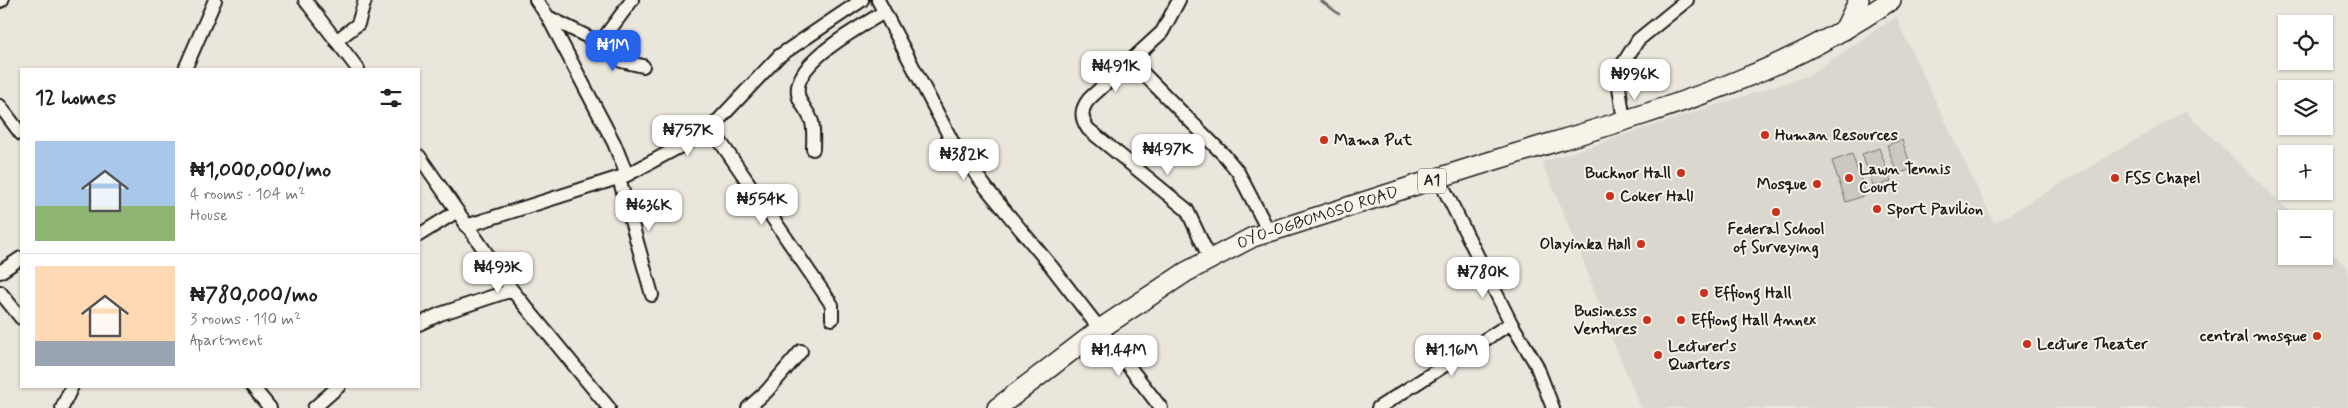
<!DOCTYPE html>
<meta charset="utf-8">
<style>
body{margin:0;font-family:Mynerve,sans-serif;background:#f2f2f2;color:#222;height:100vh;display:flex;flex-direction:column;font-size:19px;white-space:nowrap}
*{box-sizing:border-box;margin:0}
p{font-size:16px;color:#767676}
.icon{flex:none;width:28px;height:28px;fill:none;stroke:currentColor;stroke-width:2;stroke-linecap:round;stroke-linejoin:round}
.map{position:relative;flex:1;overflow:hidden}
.sheet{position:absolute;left:20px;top:68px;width:400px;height:320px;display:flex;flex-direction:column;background:#fff;border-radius:0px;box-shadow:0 1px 4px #0004}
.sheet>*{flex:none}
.fabs{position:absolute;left:2278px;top:15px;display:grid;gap:10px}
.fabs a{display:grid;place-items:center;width:55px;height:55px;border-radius:0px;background:#fff;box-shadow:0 1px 4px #0004;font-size:25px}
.price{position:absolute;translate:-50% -42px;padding:0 11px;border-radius:10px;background:#fff;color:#222;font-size:16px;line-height:32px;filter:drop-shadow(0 1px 2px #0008)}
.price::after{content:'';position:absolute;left:50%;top:30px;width:15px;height:11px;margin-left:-8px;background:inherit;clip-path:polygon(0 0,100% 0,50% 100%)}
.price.active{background:#2563eb;color:#fff}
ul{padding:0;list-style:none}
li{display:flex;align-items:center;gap:15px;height:125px;padding:0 15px}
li+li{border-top:1px solid #e0e0e0}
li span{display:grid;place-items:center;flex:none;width:140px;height:100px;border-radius:0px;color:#555}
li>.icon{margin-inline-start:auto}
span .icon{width:60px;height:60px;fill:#fffc;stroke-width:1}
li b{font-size:21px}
h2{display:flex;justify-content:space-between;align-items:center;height:60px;padding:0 15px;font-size:21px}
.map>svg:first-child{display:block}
</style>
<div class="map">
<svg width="2348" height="408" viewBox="0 0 2348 408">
<rect width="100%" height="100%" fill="#eae6dc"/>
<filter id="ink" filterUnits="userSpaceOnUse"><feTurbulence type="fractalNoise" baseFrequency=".02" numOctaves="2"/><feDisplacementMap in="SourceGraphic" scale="10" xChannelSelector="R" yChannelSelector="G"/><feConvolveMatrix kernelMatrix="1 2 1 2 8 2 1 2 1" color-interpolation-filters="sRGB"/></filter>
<g filter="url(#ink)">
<!-- built -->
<path fill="#dad7ce" d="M1897 16 1901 29 1994 223 2185 111 2297 219H2286V256H2324V245L2348 268V408H1641L1607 327 1585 265 1542 162 1809 75Z"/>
<!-- green -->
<path fill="#ccc8c0" stroke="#74726e" d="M1902 140 1912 169 1897 174 1887 145Z
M1879 148 1891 181 1874 188 1862 154Z
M1852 154 1866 195 1846 202 1832 161Z"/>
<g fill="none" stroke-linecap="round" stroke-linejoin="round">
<!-- stream -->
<path stroke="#6d6c68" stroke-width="2.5" d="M1320 0 1339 14"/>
<defs>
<path id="minor" d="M305 0 358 69
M536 0 548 17 614 143 627 175
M878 0 953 143 987 189 1051 266 1161 408
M1179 0 1162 32 1089 99C1081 109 1080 117 1088 129L1187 210 1210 259
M0 1 2 0
M548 17 600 43 621 61 643 66
M336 41 358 24 365 0
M600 43 632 0
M1131 61 1225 156 1238 172 1269 232
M185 69 215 0
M0 106 21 134
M1624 121 1617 73 1638 40 1687 0
M711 128 832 305V319
M813 149C813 141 814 130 812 122 809 113 802 106 799 98 787 64 861 27 884 12
M419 156 512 290 609 408
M619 178 652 295
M1439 179 1511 323 1536 364 1553 408
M466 226 627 175 692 140 711 128 779 56 862 0
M419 235 456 212
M0 272 21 258
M0 292 21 318
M419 324 440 314 512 290
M252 386 270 408
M62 408 72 386
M314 408 339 386
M748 408 767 391 801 351
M1378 408 1511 323"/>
<g id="highway">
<path d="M1844 30 1859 0"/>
<path id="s1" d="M997 408 1100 329 1186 272 1253 237C1338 211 1423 182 1508 156 1642 115 1774 81 1891 0"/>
</g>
</defs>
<!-- minor casing -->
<use href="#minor" stroke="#1c1c1c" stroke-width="16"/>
<!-- highway casing -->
<use href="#highway" stroke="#1c1c1c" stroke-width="22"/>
<!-- minor -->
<use href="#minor" stroke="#f7f3e8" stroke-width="12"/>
<!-- highway -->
<use href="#highway" stroke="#f7f3e8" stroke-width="19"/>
</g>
</g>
<!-- markers -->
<g fill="#c8321e" stroke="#f7f3e8" stroke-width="2">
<circle cx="1765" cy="135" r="5"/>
<circle cx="1324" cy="140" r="5"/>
<circle cx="1681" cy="173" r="5"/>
<circle cx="1849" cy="178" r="5"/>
<circle cx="2115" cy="178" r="5"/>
<circle cx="1817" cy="184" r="5"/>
<circle cx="1610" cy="196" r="5"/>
<circle cx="1877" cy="209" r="5"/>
<circle cx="1776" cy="212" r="5"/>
<circle cx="1641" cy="244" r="5"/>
<circle cx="1704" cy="293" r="5"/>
<circle cx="1647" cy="320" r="5"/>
<circle cx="1681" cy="320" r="5"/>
<circle cx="2317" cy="336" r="5"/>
<circle cx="2027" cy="344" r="5"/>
<circle cx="1658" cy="355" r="5"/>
</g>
<g text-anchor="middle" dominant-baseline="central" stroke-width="4" stroke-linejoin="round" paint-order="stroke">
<!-- shield labels -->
<rect fill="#f7f3e8" stroke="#5e5c59" stroke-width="1" x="1418" y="168.5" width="28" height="25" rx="4"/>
<g font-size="15" font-weight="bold" fill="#1c1c1c">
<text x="1432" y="181">A1</text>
</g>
<!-- poi labels -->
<g font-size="16" font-weight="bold" fill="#1c1c1c" stroke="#f7f3e8" text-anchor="start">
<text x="1775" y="135">Human Resources</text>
<text x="1334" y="140">Mama Put</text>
<text x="1859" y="169">Lawn Tennis<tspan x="1859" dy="18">Court</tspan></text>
<text x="1671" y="173" text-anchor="end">Bucknor Hall</text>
<text x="2125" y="178">FSS Chapel</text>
<text x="1807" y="184" text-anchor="end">Mosque</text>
<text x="1620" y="196">Coker Hall</text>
<text x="1887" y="209">Sport Pavilion</text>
<text x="1776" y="229" text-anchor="middle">Federal School<tspan x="1776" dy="18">of Surveying</tspan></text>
<text x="1631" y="244" text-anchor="end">Olayinka Hall</text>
<text x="1714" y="293">Effiong Hall</text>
<text x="1637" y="311" text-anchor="end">Business<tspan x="1637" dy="18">Ventures</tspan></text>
<text x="1691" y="320">Effiong Hall Annex</text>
<text x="2307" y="336" text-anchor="end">central mosque</text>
<text x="2037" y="344">Lecture Theater</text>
<text x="1668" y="346">Lecturer's<tspan x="1668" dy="18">Quarters</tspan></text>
</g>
<!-- street labels -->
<g font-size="16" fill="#1c1c1c" stroke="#f7f3e8">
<text stroke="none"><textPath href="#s1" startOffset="376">OYO-OGBOMOSO ROAD</textPath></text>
</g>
</g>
</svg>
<div class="fabs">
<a><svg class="icon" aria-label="locate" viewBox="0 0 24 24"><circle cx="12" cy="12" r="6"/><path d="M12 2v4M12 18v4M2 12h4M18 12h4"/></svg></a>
<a><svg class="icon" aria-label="layers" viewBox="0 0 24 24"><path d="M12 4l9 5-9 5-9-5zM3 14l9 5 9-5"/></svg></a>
<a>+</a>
<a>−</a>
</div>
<b class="price active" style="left:613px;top:72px">₦1M</b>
<b class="price" style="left:1116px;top:93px">₦491K</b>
<b class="price" style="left:1635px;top:101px">₦996K</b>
<b class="price" style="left:688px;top:157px">₦757K</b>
<b class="price" style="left:1168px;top:176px">₦497K</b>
<b class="price" style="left:964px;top:181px">₦382K</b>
<b class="price" style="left:762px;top:226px">₦554K</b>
<b class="price" style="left:649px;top:232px">₦636K</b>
<b class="price" style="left:498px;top:294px">₦493K</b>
<b class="price" style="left:1483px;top:299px">₦780K</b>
<b class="price" style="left:1119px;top:377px">₦1.44M</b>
<b class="price" style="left:1452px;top:377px">₦1.16M</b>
<section class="sheet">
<h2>12 homes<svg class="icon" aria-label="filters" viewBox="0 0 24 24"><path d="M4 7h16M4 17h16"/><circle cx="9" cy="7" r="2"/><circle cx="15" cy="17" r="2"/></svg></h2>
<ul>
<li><span style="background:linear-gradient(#a9c7e8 65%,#8fb573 0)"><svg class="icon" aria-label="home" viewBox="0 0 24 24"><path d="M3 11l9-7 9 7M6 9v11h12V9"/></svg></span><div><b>₦1,000,000/mo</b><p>4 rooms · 104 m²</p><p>House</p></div></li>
<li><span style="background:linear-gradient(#ffd9b3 75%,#9aa5b1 0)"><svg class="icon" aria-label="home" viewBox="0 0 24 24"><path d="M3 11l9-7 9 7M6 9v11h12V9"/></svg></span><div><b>₦780,000/mo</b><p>3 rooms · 110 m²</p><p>Apartment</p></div></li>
</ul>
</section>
</div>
